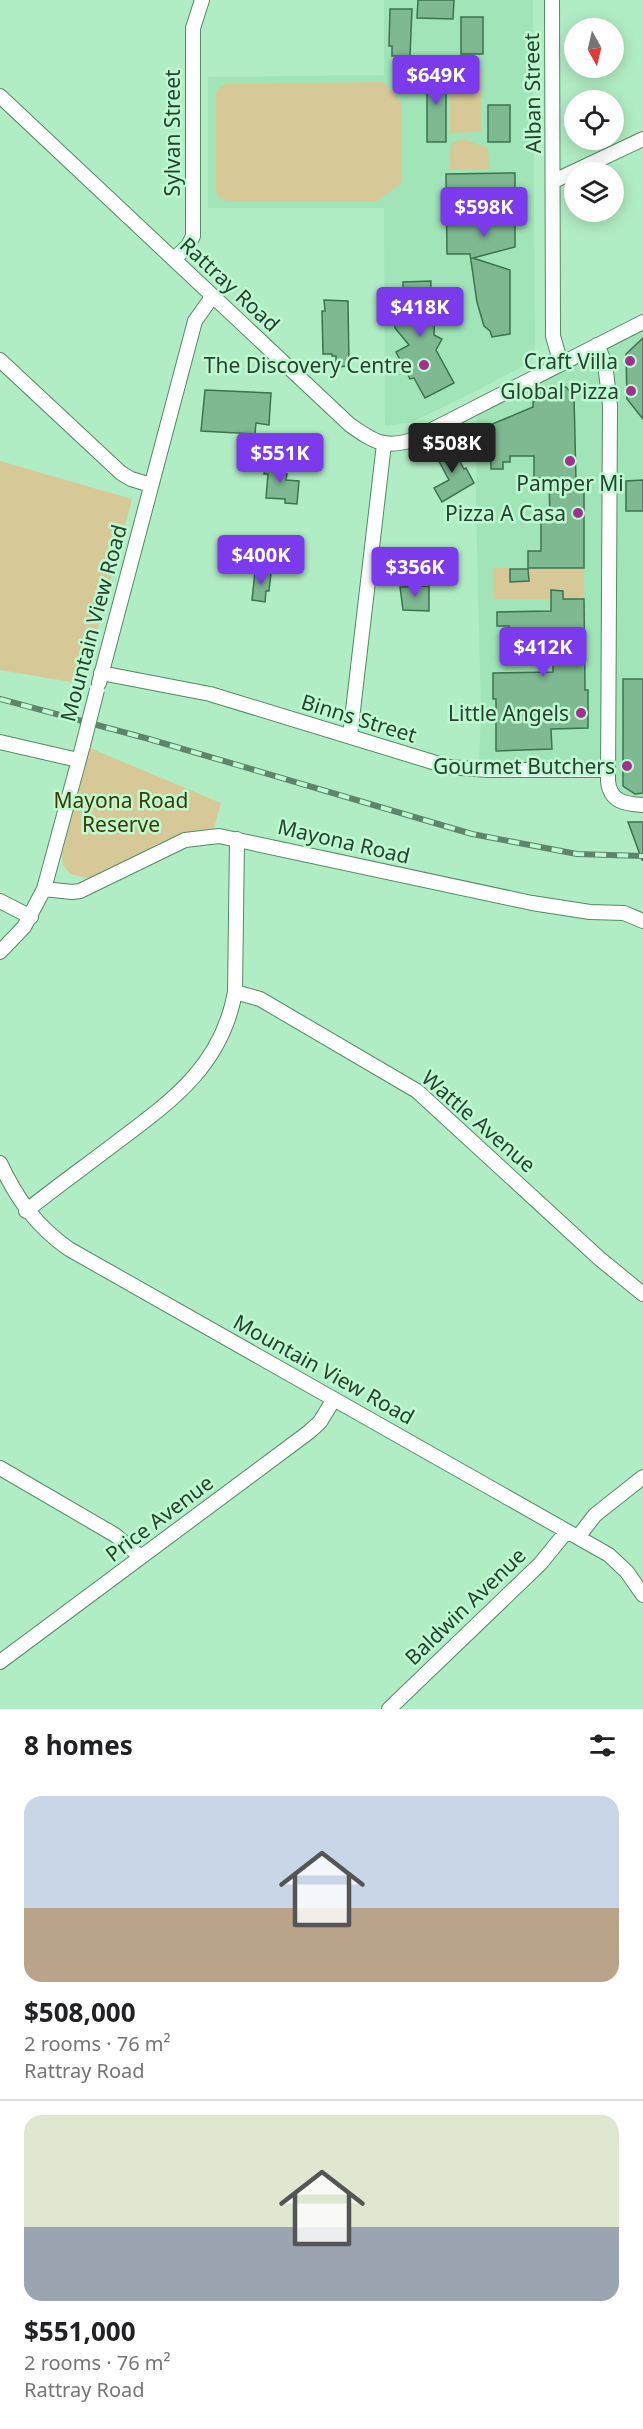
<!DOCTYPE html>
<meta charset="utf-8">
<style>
body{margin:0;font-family:"Noto Sans",sans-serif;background:#f2f2f2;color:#202124;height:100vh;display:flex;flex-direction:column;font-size:22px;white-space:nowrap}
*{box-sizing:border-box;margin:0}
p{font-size:20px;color:#757577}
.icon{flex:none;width:33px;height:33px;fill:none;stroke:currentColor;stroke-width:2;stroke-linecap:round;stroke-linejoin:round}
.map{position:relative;height:1709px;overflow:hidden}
.panel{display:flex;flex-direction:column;background:#fff;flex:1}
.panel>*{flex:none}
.needle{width:39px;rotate:172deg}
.controls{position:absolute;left:564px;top:18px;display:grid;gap:12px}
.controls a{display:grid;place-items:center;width:60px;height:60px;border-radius:50%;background:#fff;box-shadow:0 3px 15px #0003;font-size:30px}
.price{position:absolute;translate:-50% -51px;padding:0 14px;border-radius:6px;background:#7c3aed;color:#fff;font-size:20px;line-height:39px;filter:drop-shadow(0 2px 3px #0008)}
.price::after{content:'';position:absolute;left:50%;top:36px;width:18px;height:14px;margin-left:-9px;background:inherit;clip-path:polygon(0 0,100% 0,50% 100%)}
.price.selected{background:#222;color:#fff}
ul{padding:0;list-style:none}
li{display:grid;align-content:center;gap:12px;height:318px;padding:0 24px}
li+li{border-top:2px solid #e0e0e0}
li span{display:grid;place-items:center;height:186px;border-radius:18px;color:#555}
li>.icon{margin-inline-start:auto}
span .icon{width:108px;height:108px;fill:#fffc;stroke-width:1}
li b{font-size:26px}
h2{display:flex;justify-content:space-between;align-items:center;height:72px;padding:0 24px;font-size:26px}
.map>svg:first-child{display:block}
</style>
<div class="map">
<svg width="643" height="1709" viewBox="0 0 643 1709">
<rect width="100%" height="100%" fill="#b1edc4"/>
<!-- built -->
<path fill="#a0e4b7" d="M384 0H533L535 348 531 362 472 393 412 422 385 426 384 208H208V77L384 75Z
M643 329V803L618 797 610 768 479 764 481 713 476 503 477 414Z"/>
<!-- green -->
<path fill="#d7c997" d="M450 69H481V132L450 133Z
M384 82 401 102V183L378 201H229L219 198 216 191V94L219 88 226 84Z
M458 140H466L488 148 489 169 449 170 451 144Z
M0 461 132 499 83 684 0 670Z
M493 568H584V599H493Z
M90 748 221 803 214 828 196 831 170 838 90 879 70 874 63 865 62 854Z"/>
<!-- building -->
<path fill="#7eb992" stroke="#3a7350" stroke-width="1.5" d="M418 0H454L453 19 417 18Z
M390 9H412L410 56H392V46H389Z
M461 17H483V54H461Z
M427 70H446V142H427Z
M488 105H510V142H488Z
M515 173V247L473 258 510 270V334L492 337 490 331 484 326 477 302 470 254H447L446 174Z
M431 281 430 304 435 308 434 335 442 339 436 350 454 383 425 398 414 378 410 379 396 352 409 345 395 328 394 294 403 288V282Z
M324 300 348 301 349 366 336 367V356H332V354H323L322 311H325Z
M643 338V419L627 399 626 354Z
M566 387 574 396 576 481 584 480V568H528V551H541V519H550L549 478H534V456H510V462H503V469H491L490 425 533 407V402L536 401V392L546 388Z
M205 390 271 393 269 425 256 423 255 434 201 431Z
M450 443 464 469 466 468 474 483 442 502 434 488 449 480 434 452Z
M265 461 280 463 279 474H287L286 480 299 481 297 504 285 503V499L266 498 268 474H264Z
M643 480V511H626V481Z
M510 569H528L529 581 510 582Z
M255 572 271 573 269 591H266L265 602 252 600Z
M429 586V611L403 610 400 587Z
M551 590 563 591V599H584L585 690H588V728L551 729 552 749 496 751V699H493V673L553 672V642H509V626H497V612L551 611Z
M623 679H643V793L635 794 623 786Z
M628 822H643V860H642Z"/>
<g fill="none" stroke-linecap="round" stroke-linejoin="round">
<defs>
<path id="minor" d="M552 0 553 336 561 364
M0 96 350 425C373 441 384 449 412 440L643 322
M554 181 643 139
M174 259 188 246 193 236V28L202 0
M597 345 605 363 610 406 608 781C610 802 625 804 643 805
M0 360 121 473 131 479 151 485
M101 673 210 694 449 767 488 770H608
M99 683 195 321 212 297
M350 736 384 444
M0 742 78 760
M44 889 72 892 80 891 185 840 219 836 532 903 590 912 624 913 643 921
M0 901 31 917
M0 952 24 927 44 889 83 745
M235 992 260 999 417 1091 600 1259 643 1294
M0 1163C17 1199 36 1226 69 1249L609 1555 627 1572 643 1595
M26 1211C56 1187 87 1165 117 1142 173 1100 222 1065 235 992L237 839
M0 1468 115 1535 141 1557
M578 1537 595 1515 643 1477
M0 1662 309 1432 320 1422 334 1399
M389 1709 540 1564 567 1531"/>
</defs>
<!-- minor casing -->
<use href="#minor" stroke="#518b66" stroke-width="16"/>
<!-- minor -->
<use href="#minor" stroke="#fff" stroke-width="14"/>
<defs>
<path id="rail" d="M0 699 149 739 472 834 577 854 643 856"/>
</defs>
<!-- rail casing -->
<use href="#rail" stroke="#5e846b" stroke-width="6"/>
<!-- rail -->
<use href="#rail" stroke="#befad1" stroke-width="4" stroke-dasharray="11" stroke-linecap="butt"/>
<defs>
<path id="minor-bridge" d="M83 745 97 690"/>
</defs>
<!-- minor-bridge casing -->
<use href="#minor-bridge" stroke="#518b66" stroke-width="16" stroke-linecap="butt"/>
<!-- minor-bridge -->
<use href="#minor-bridge" stroke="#fff" stroke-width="14"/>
</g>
<!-- markers -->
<g fill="#a1318f" stroke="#befad1" stroke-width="2">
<circle cx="630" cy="361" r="6"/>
<circle cx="424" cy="365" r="6"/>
<circle cx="631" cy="391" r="6"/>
<circle cx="570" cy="461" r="6"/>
<circle cx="578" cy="513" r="6"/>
<circle cx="581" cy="713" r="6"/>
<circle cx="627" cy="766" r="6"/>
</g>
<g text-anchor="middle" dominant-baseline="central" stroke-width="5" stroke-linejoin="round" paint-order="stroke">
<!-- street labels -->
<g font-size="21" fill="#274030" stroke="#befad1">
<text transform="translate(532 93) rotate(-91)">Alban Street</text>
<text transform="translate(172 133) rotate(-90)">Sylvan Street</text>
<text transform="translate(230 284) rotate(43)">Rattray Road</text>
<text transform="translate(93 623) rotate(-75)">Mountain View Road</text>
<text transform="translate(359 718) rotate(17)">Binns Street</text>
<text transform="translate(344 841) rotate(13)">Mayona Road</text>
<text transform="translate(479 1121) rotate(41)">Wattle Avenue</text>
<text transform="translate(324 1369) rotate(29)">Mountain View Road</text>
<text transform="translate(159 1518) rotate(-37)">Price Avenue</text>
<text transform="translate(465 1606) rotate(-44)">Baldwin Avenue</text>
</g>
<!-- poi labels -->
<g font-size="21" fill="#274030" stroke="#befad1" text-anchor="end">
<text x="618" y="361">Craft Villa</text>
<text x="412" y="365">The Discovery Centre</text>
<text x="619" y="391">Global Pizza</text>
<text x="570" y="483" text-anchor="middle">Pamper Mi</text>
<text x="566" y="513">Pizza A Casa</text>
<text x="569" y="713">Little Angels</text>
<text x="615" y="766">Gourmet Butchers</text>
</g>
<!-- park labels -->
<g font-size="21" fill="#433701" stroke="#befad1">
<text x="121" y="800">Mayona Road<tspan x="121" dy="24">Reserve</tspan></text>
</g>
</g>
</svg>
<div class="controls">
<a><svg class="needle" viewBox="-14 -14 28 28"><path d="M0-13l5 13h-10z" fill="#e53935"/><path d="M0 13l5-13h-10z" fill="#757577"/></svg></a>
<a><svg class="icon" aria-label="locate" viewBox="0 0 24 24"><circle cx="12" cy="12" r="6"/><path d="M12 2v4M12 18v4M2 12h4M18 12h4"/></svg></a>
<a><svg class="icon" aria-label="layers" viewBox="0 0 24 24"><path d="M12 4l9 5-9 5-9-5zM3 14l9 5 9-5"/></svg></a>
</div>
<b class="price" style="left:436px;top:106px">$649K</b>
<b class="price" style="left:484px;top:238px">$598K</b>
<b class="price" style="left:420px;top:338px">$418K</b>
<b class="price selected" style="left:452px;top:474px">$508K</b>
<b class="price" style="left:280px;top:484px">$551K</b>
<b class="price" style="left:261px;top:586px">$400K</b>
<b class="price" style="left:415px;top:598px">$356K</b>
<b class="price" style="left:543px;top:678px">$412K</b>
</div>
<section class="panel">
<h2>8 homes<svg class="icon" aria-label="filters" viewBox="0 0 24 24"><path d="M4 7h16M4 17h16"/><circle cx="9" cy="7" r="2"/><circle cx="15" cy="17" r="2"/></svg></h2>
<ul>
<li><span style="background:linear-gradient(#c9d6e8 60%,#b9a48a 0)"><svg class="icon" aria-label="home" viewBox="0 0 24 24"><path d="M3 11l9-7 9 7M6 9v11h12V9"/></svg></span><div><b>$508,000</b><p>2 rooms · 76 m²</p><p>Rattray Road</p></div></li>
<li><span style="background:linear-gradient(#dfe7d0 60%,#9aa5b1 0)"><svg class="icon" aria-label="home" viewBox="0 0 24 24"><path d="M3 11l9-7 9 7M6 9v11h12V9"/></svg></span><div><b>$551,000</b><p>2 rooms · 76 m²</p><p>Rattray Road</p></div></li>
</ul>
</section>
